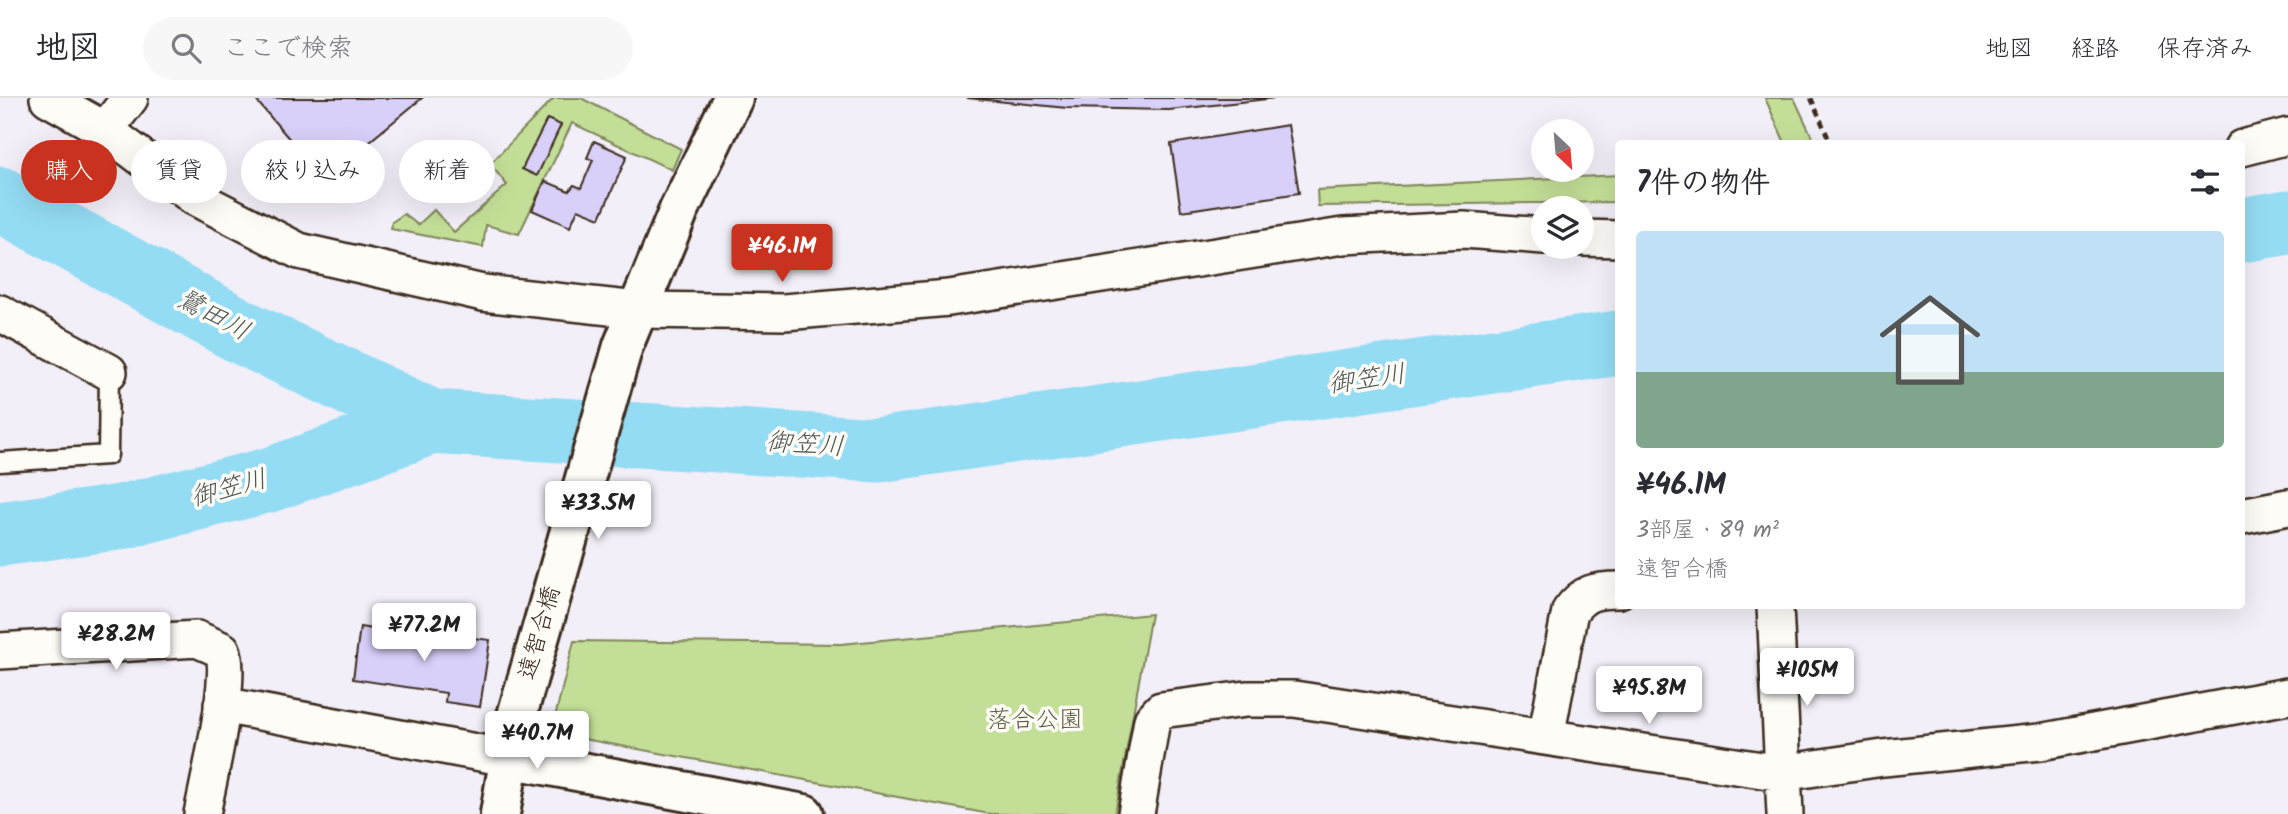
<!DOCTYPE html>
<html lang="ja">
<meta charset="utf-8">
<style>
body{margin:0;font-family:Kalam,"Klee One",sans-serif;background:#f7f7f7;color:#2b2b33;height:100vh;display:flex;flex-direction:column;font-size:26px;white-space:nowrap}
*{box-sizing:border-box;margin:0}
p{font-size:23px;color:#7c7c81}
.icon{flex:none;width:38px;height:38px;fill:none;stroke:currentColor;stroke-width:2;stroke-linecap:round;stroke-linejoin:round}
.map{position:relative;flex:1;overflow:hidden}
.panel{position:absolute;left:1615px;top:42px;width:630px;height:469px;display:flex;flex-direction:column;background:#fff;border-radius:7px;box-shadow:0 7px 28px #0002}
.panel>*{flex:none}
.banner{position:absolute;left:21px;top:42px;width:665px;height:63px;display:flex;gap:14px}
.needle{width:46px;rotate:154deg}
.fabs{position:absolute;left:1531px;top:21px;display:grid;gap:14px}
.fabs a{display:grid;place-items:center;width:63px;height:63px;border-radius:50%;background:#fff;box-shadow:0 7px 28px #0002;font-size:35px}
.price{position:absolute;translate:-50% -60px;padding:0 16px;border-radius:7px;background:#fff;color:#222;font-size:23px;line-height:46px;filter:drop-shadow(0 2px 4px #0008)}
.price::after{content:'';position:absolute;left:50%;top:42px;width:21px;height:16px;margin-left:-10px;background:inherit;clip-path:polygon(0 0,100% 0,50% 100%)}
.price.selected{background:#c8321e;color:#fff}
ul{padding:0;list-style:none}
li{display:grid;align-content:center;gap:14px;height:371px;padding:0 21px}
li span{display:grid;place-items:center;height:217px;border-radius:7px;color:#555}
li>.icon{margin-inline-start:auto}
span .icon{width:126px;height:126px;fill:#fffc;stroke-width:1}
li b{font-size:30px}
h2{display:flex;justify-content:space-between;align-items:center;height:84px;padding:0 21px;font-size:30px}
.pill{padding:0 24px;border-radius:32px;background:#fff;box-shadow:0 7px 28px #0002;font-size:24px;line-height:63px}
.pill.selected{background:#c8321e;color:#fff}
header{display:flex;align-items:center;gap:42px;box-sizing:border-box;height:98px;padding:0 35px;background:#fff;border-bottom:2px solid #e1e1e2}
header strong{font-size:33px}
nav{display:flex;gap:38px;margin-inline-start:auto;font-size:24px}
.search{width:490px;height:63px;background:#f7f7f7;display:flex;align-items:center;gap:18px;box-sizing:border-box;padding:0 24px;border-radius:38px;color:#7c7c81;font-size:26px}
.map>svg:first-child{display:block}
</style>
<header>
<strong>地図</strong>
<div class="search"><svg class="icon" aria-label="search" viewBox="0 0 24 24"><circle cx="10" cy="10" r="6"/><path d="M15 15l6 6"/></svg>ここで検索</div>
<nav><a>地図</a><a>経路</a><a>保存済み</a></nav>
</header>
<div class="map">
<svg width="2288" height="716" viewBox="0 0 2288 716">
<rect width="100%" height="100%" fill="#f2eff8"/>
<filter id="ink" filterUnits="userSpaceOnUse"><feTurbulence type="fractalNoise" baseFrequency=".0143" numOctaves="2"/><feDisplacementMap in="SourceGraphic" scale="14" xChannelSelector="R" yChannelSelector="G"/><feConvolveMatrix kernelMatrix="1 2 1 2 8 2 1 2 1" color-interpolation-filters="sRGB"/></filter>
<g filter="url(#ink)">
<!-- green -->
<path fill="#c3df97" stroke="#7f845a" stroke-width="2" d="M554 0H581L681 51 672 72 572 25 519 136 486 127 483 149 391 131 392 124 404 116 418 127 434 112 454 134 507 87 490 66Z
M1765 0H1794L1815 45H1785Z
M1619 77 1618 104 1318 108 1317 92Z
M1151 516 1115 716H990L551 635 574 543 841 546Z"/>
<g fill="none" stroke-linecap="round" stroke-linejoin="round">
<!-- river -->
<path stroke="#93dcf4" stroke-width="65" d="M0 101 242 234 432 324
M2242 132 2288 124
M0 436 121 419 269 382 432 324 878 352 1619 245"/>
</g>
<!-- building -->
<path fill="#d9d0f9" stroke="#3b2a1e" stroke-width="2" d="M254 0H422L324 81Z
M967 0H1276L1169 12 1067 10Z
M547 21 561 27 537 78 522 71Z
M1288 27 1299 95 1181 113 1171 46Z
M594 43 627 58 600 120 578 111 570 129 532 112 545 83 569 93 574 87 581 90 593 62 587 60Z
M360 529 432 540 433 535 490 542 480 609 445 604 446 595 353 581Z"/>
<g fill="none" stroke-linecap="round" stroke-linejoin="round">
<defs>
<path id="lane" d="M0 364 108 357 109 274"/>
<path id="street" d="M48 0 105 32 194 99 299 153 483 195 637 212 784 214 949 200 1343 138 1464 132 1544 138
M105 32 130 0
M2242 50 2288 38
M1582 140 1619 141
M0 215 109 274
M2242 418 2288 409
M1775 508 1785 716
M0 553 197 541 222 552C234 576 208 685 202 716
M222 607 508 660
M1546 639 1570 513C1584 494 1595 492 1619 492
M1136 716 1152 622 1161 612 1246 601H1294L1782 675 1883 660 2040 644 2288 598"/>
<path id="secondary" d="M508 660 804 716
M500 716 516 621 623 248 679 112 733 0"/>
</defs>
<!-- lane casing -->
<use href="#lane" stroke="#3b2a1e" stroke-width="23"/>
<!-- street casing -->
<use href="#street" stroke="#3b2a1e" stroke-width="40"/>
<!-- secondary casing -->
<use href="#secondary" stroke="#3b2a1e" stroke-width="44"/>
<!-- path -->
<path stroke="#3b2a1e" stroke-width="4.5" stroke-dasharray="7 5" stroke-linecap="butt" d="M1811 0 1831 46"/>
<!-- lane -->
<use href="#lane" stroke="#fdfcf7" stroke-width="18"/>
<!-- street -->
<use href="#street" stroke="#fdfcf7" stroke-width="35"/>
<!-- secondary -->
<use href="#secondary" stroke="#fdfcf7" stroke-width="38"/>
</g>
</g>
<g text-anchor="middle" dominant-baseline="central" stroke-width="7" stroke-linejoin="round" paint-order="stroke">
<!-- street labels -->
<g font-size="24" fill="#3b2a1e" stroke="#fdfcf7">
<text transform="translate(540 535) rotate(-74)">遠智合橋</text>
</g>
<!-- park labels -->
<g font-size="24" fill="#5d573c" stroke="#fdfcf7">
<text x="1035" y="622">落合公園</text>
</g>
<!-- water labels -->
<g font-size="26" font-style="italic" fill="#515654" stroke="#fdfcf7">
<text transform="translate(213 218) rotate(28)">鷺田川</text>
<text transform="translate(1367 282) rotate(-8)">御笠川</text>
<text transform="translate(805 347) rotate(4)">御笠川</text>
<text transform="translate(229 391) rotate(-15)">御笠川</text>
</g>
</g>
</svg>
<div class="fabs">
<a><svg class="needle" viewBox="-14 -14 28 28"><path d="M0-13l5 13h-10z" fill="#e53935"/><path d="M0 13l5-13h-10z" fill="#7c7c81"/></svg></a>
<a><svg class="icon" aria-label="layers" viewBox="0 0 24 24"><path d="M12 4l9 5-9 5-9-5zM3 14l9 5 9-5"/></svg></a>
</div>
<b class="price selected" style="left:782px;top:186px">¥46.1M</b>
<b class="price" style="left:598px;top:443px">¥33.5M</b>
<b class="price" style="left:424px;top:565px">¥77.2M</b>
<b class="price" style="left:116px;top:574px">¥28.2M</b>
<b class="price" style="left:1807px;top:610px">¥105M</b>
<b class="price" style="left:1649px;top:628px">¥95.8M</b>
<b class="price" style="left:537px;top:673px">¥40.7M</b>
<div class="banner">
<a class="pill selected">購入</a>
<a class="pill">賃貸</a>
<a class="pill">絞り込み</a>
<a class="pill">新着</a>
</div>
<section class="panel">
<h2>7件の物件<svg class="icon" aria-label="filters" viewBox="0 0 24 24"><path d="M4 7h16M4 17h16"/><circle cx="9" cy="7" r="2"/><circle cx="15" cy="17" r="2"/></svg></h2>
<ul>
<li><span style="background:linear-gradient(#bfe0f5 65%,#7fa58c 0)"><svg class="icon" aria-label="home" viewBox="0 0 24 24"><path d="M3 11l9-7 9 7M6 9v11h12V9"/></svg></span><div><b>¥46.1M</b><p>3部屋 · 89 m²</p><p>遠智合橋</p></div></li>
</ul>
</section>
</div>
